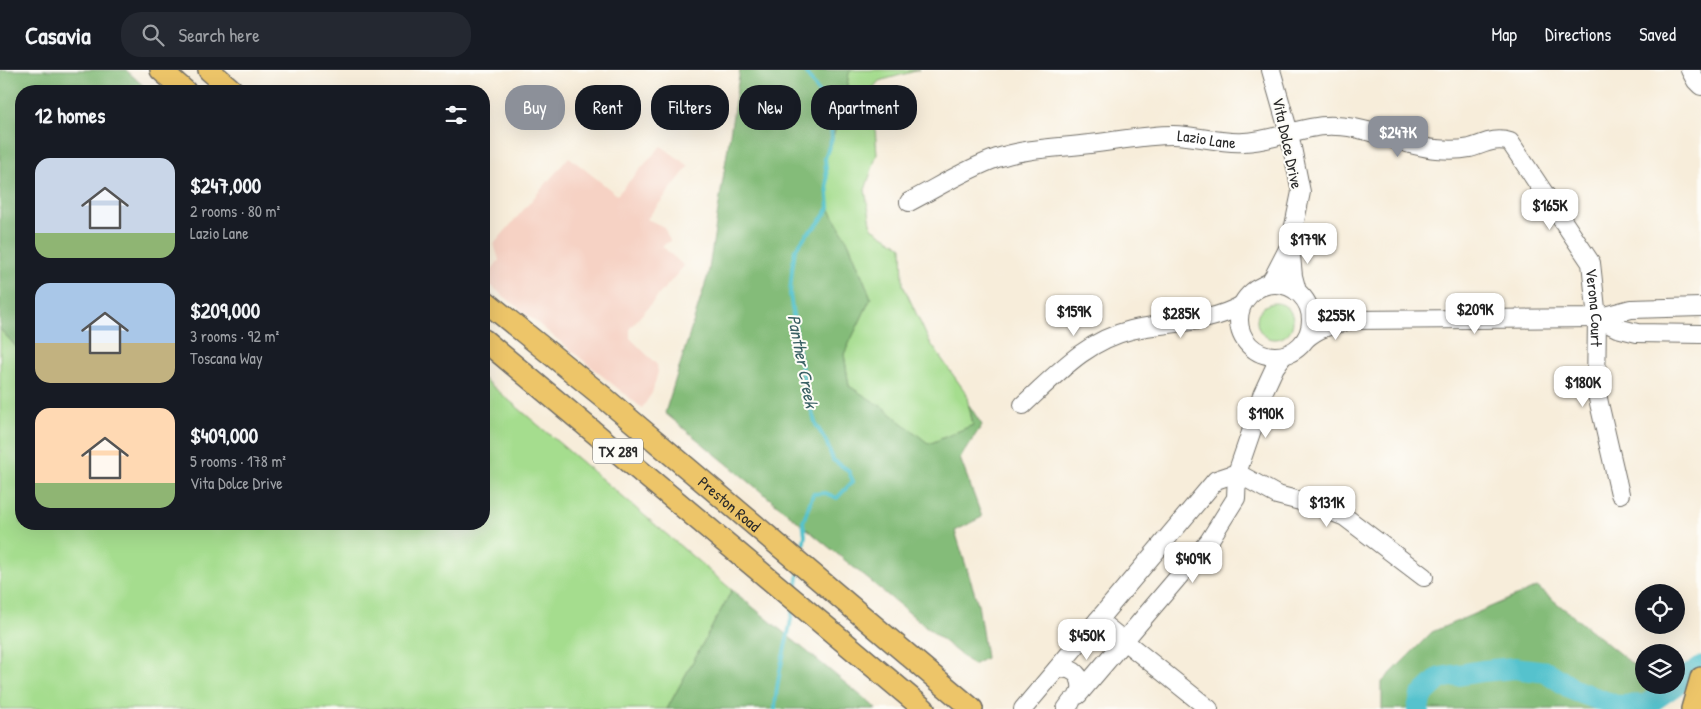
<!DOCTYPE html>
<meta charset="utf-8">
<style>
body{margin:0;font-family:"Patrick Hand",sans-serif;background:#242831;color:#f1f3f6;height:100vh;display:flex;flex-direction:column;font-size:19px;white-space:nowrap}
*{box-sizing:border-box;margin:0}
p{font-size:16px;color:#9ea1a6}
.icon{flex:none;width:28px;height:28px;fill:none;stroke:currentColor;stroke-width:2;stroke-linecap:round;stroke-linejoin:round}
.map{position:relative;flex:1;overflow:hidden}
.panel{position:absolute;left:15px;top:15px;width:475px;height:445px;display:flex;flex-direction:column;background:#171b24;border-radius:20px;box-shadow:0 5px 20px #0002}
.panel>*{flex:none}
.banner{position:absolute;left:505px;top:15px;width:475px;height:45px;display:flex;gap:10px}
.tools{position:absolute;left:1635px;top:514px;display:grid;gap:10px}
.tools a{display:grid;place-items:center;width:50px;height:50px;border-radius:50%;background:#171b24;box-shadow:0 5px 20px #0002;font-size:25px}
.price{position:absolute;translate:-50% -42px;padding:0 11px;border-radius:10px;background:#fff;color:#222;font-size:16px;line-height:32px;filter:drop-shadow(0 1px 2px #0008)}
.price::after{content:'';position:absolute;left:50%;top:30px;width:15px;height:11px;margin-left:-8px;background:inherit;clip-path:polygon(0 0,100% 0,50% 100%)}
.price.selected{background:#8c9099;color:#fff}
ul{padding:0;list-style:none}
li{display:flex;align-items:center;gap:15px;height:125px;padding:0 20px}
li span{display:grid;place-items:center;flex:none;width:140px;height:100px;border-radius:15px;color:#555}
li>.icon{margin-inline-start:auto}
span .icon{width:60px;height:60px;fill:#fffc;stroke-width:1}
li b{font-size:21px}
h2{display:flex;justify-content:space-between;align-items:center;height:60px;padding:0 20px;font-size:21px}
.pill{padding:0 18px;border-radius:20px;background:#171b24;box-shadow:0 5px 20px #0002;font-size:18px;line-height:45px}
.pill.selected{background:#8c9099;color:#fff}
header{display:flex;align-items:center;gap:30px;box-sizing:border-box;height:70px;padding:0 25px;background:#171b24;border-bottom:1px solid #363941}
header strong{font-size:24px}
nav{display:flex;gap:28px;margin-inline-start:auto;font-size:18px}
.search{width:350px;height:45px;background:#242831;display:flex;align-items:center;gap:12px;box-sizing:border-box;padding:0 18px;border-radius:20px;color:#9ea1a6;font-size:19px}
.map>svg:first-child{display:block}
</style>
<header>
<strong>Casavia</strong>
<div class="search"><svg class="icon" aria-label="search" viewBox="0 0 24 24"><circle cx="10" cy="10" r="6"/><path d="M15 15l6 6"/></svg>Search here</div>
<nav><a>Map</a><a>Directions</a><a>Saved</a></nav>
</header>
<div class="map">
<svg width="1701" height="639" viewBox="0 0 1701 639">
<rect width="100%" height="100%" fill="#fdfcf7"/>
<filter id="ink" filterUnits="userSpaceOnUse"><feTurbulence type="fractalNoise" baseFrequency=".02" numOctaves="2"/><feDisplacementMap in="SourceGraphic" scale="10" xChannelSelector="R" yChannelSelector="G"/><feConvolveMatrix kernelMatrix="1 2 1 2 8 2 1 2 1" color-interpolation-filters="sRGB"/></filter>
<filter id="wash" filterUnits="userSpaceOnUse"><feTurbulence type="fractalNoise" baseFrequency=".0096" numOctaves="4" result="noise"/><feDisplacementMap in="SourceGraphic" scale="20" xChannelSelector="R" yChannelSelector="G"/><feGaussianBlur stdDeviation="1.12" result="paint"/><feColorMatrix in="noise" values="0 0 0 0 0 0 0 0 0 0 0 0 0 0 0 0 0 1.4 0 .05"/><feComposite in="paint" operator="in"/></filter>
<g filter="url(#wash)">
<rect width="100%" height="100%" fill="#f7edda"/>
<!-- built -->
<path fill="#f6d2c4" d="M661 76 689 96 647 149 664 157 670 171 662 176 684 196 630 258V268L657 295 658 302 652 323 642 338 484 210V207L487 206 499 190 494 174 569 87 617 125Z"/>
<!-- green -->
<path fill="#a5dd8e" stroke="#68845c" d="M852 0H919L879 11 872 19 877 84 865 120 872 158 902 177 903 215 929 271 966 323 973 355 929 374 884 339 849 316 844 284 871 228 849 174 829 138 825 89 844 35 849 2Z
M1257 251a18 18 0 1 1 36 0a18 18 0 1 1-36 0Z
M0 259 21 282V454H484V309L732 520 667 639H0Z"/>
<!-- forest -->
<path fill="#84bc79" stroke="#587452" d="M0 0H126L149 21H21V282L0 259Z
M740 0H852L849 3 844 35 825 88 829 138 849 174 871 228 844 284 849 316 884 338 929 374 973 355 969 335 982 355 960 388 982 447 955 461 978 534 986 588 973 595 665 343 708 205Z
M1537 517 1641 601 1644 599V615H1668L1659 639H1382V612L1432 562Z
M732 520 877 639H667Z"/>
<g fill="none" stroke-linecap="round" stroke-linejoin="round">
<!-- stream -->
<path stroke="#55c2cd" stroke-width="4" d="M802 484 805 465 803 452 813 424 826 423 837 428 853 411 848 400 833 390 826 371 816 355 808 330 798 279 790 224 792 200 795 180 807 164 818 154 829 138 825 88 832 68 829 38 804 0
M796 521 799 501
M775 639C776 605 788 572 793 538"/>
<!-- river -->
<path stroke="#55c2cd" stroke-width="22" d="M1676 614 1701 597
M1418 639 1421 626 1440 608 1482 601 1514 598 1547 602 1574 620 1616 636 1646 635 1675 615"/>
</g>
</g>
<g filter="url(#ink)">
<g fill="none" stroke-linecap="round" stroke-linejoin="round">
<defs>
<g id="minor">
<path d="M1690 0 1696 11 1701 16"/>
<path id="s1" d="M909 132C938 117 966 99 997 88 1026 78 1059 78 1090 74 1117 71 1145 65 1173 65 1197 65 1220 74 1244 72 1276 71 1304 54 1336 56 1371 57 1402 76 1436 79 1446 80 1460 80 1470 78 1484 74 1495 67 1510 72L1591 193 1597 248 1596 320 1620 424"/>
<path d="M1290 175 1293 206 1297 221"/>
<circle cx="1275" cy="250" r="36"/>
<path d="M1264 215 1270 212 1274 206 1290 175 1301 122 1289 63 1271 0"/>
<path d="M1597 248 1617 258 1637 263 1701 264"/>
<path d="M1306 269C1319 257 1335 254 1352 250L1597 248 1631 239 1701 237"/>
<path d="M1023 335C1056 305 1085 271 1131 260 1168 251 1207 255 1242 235"/>
<path d="M1237 403 1277 425 1312 434 1345 447 1424 507"/>
<path d="M1098 550 1209 639"/>
<path d="M1057 599C1073 596 1083 606 1081 621"/>
<path d="M1078 625 1209 471 1236 428 1237 403 1257 345 1262 325 1275 297 1283 286"/>
<path d="M1023 639 1216 410 1237 403"/>
<path d="M1066 639 1071 632"/>
</g>
<g id="major">
<path d="M161 0 185 21"/>
<path d="M209 0 233 21"/>
<path id="s2" d="M484 230 601 325 972 639"/>
<path d="M484 270 924 639"/>
<path d="M1692 639 1701 608"/>
</g>
</defs>
<!-- minor casing -->
<use href="#minor" stroke="#726f68" stroke-width="20"/>
<!-- major casing -->
<use href="#major" stroke="#726f68" stroke-width="24"/>
<!-- minor -->
<use href="#minor" stroke="#fff" stroke-width="18"/>
<!-- major -->
<use href="#major" stroke="#edc569" stroke-width="21"/>
</g>
</g>
<g text-anchor="middle" dominant-baseline="central" stroke-width="4" stroke-linejoin="round" paint-order="stroke">
<!-- shield labels -->
<rect fill="#fdfcf7" stroke="#6a6a68" stroke-width="1" x="593" y="368.5" width="50" height="25" rx="4"/>
<g font-size="15" font-weight="bold" fill="#2b2b2b">
<text x="618" y="381">TX 289</text>
</g>
<!-- street labels -->
<g font-size="16" fill="#2b2b2b" stroke="#fdfcf7">
<text stroke="none"><textPath href="#s1" startOffset="310">Lazio Lane</textPath></text>
<text transform="translate(1288 73) rotate(78)">Vita Dolce Drive</text>
<text stroke="none"><textPath href="#s1" startOffset="810">Verona Court</textPath></text>
<text stroke="none"><textPath href="#s2" startOffset="319">Preston Road</textPath></text>
</g>
<!-- water labels -->
<g font-size="18" font-style="italic" fill="#3a6064" stroke="#fdfcf7">
<text transform="translate(803 291) rotate(79)">Panther Creek</text>
</g>
</g>
</svg>
<div class="tools">
<a><svg class="icon" aria-label="locate" viewBox="0 0 24 24"><circle cx="12" cy="12" r="6"/><path d="M12 2v4M12 18v4M2 12h4M18 12h4"/></svg></a>
<a><svg class="icon" aria-label="layers" viewBox="0 0 24 24"><path d="M12 4l9 5-9 5-9-5zM3 14l9 5 9-5"/></svg></a>
</div>
<b class="price selected" style="left:1398px;top:88px">$247K</b>
<b class="price" style="left:1550px;top:161px">$165K</b>
<b class="price" style="left:1308px;top:195px">$179K</b>
<b class="price" style="left:1475px;top:265px">$209K</b>
<b class="price" style="left:1074px;top:267px">$159K</b>
<b class="price" style="left:1181px;top:269px">$285K</b>
<b class="price" style="left:1336px;top:271px">$255K</b>
<b class="price" style="left:1583px;top:338px">$180K</b>
<b class="price" style="left:1266px;top:369px">$190K</b>
<b class="price" style="left:1327px;top:458px">$131K</b>
<b class="price" style="left:1193px;top:514px">$409K</b>
<b class="price" style="left:1087px;top:591px">$450K</b>
<div class="banner">
<a class="pill selected">Buy</a>
<a class="pill">Rent</a>
<a class="pill">Filters</a>
<a class="pill">New</a>
<a class="pill">Apartment</a>
</div>
<section class="panel">
<h2>12 homes<svg class="icon" aria-label="filters" viewBox="0 0 24 24"><path d="M4 7h16M4 17h16"/><circle cx="9" cy="7" r="2"/><circle cx="15" cy="17" r="2"/></svg></h2>
<ul>
<li><span style="background:linear-gradient(#c9d6e8 75%,#8fb573 0)"><svg class="icon" aria-label="home" viewBox="0 0 24 24"><path d="M3 11l9-7 9 7M6 9v11h12V9"/></svg></span><div><b>$247,000</b><p>2 rooms · 80 m²</p><p>Lazio Lane</p></div></li>
<li><span style="background:linear-gradient(#a9c7e8 60%,#c2b280 0)"><svg class="icon" aria-label="home" viewBox="0 0 24 24"><path d="M3 11l9-7 9 7M6 9v11h12V9"/></svg></span><div><b>$209,000</b><p>3 rooms · 92 m²</p><p>Toscana Way</p></div></li>
<li><span style="background:linear-gradient(#ffd9b3 75%,#8fb573 0)"><svg class="icon" aria-label="home" viewBox="0 0 24 24"><path d="M3 11l9-7 9 7M6 9v11h12V9"/></svg></span><div><b>$409,000</b><p>5 rooms · 178 m²</p><p>Vita Dolce Drive</p></div></li>
</ul>
</section>
</div>
